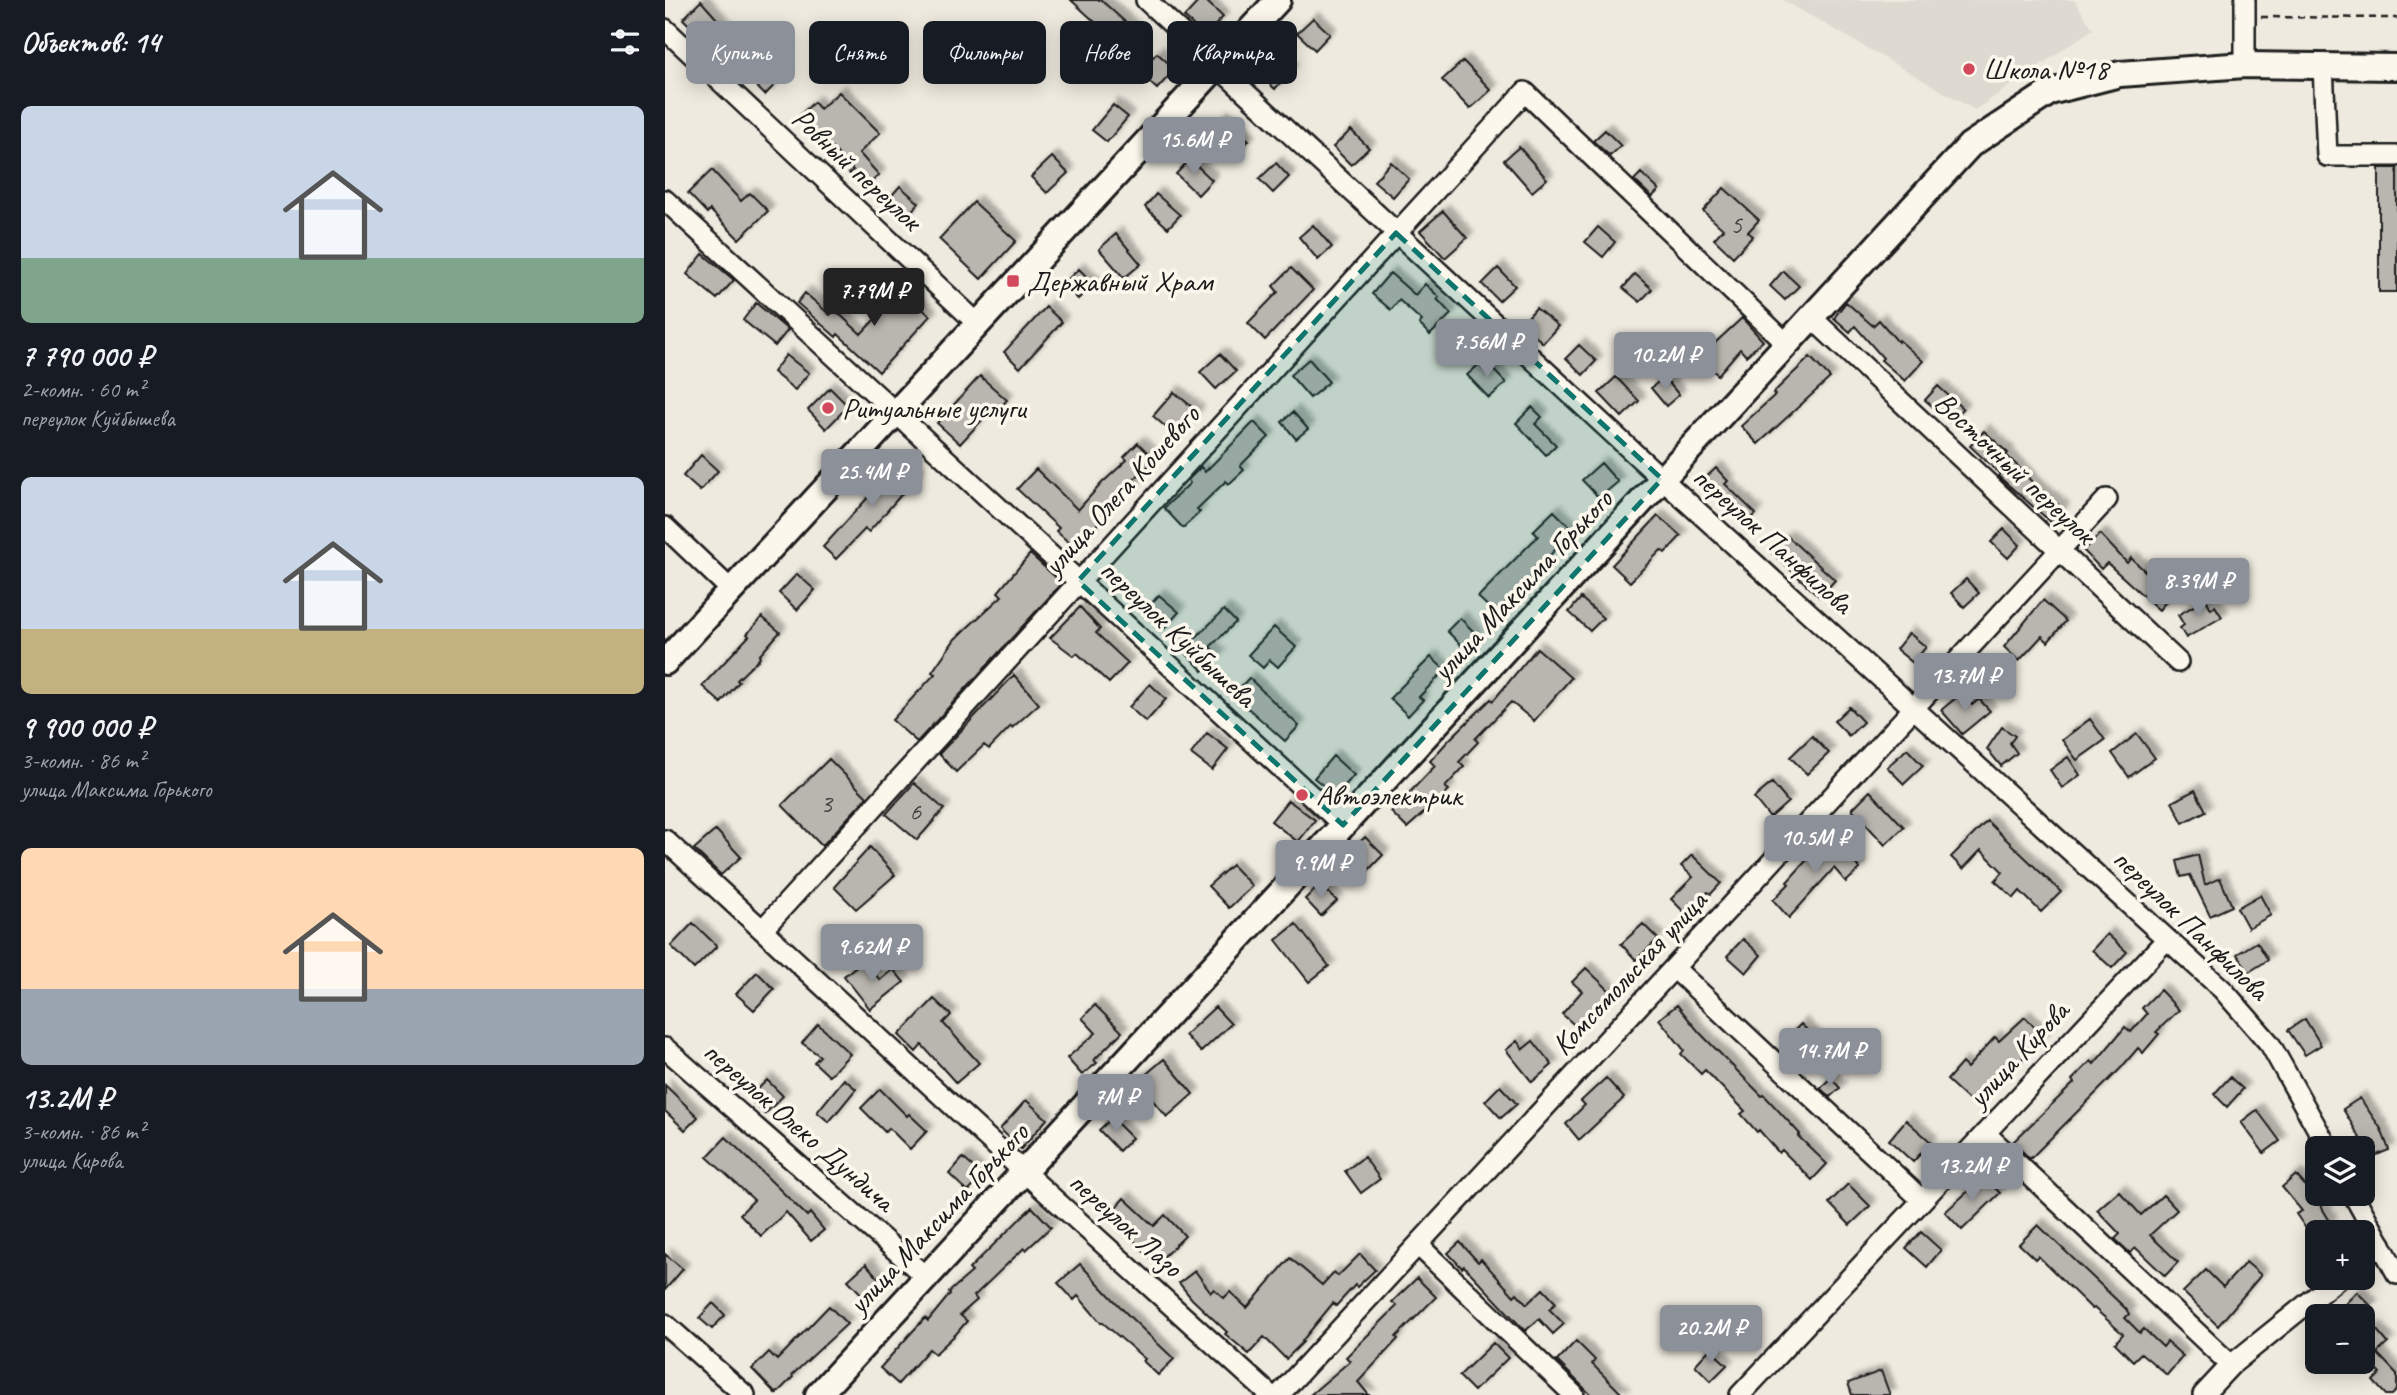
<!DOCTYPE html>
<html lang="ru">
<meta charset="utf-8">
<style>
body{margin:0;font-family:Caveat,sans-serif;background:#242831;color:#f1f3f6;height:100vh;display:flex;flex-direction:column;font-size:26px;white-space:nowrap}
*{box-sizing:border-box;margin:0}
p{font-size:23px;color:#9ea1a6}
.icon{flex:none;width:38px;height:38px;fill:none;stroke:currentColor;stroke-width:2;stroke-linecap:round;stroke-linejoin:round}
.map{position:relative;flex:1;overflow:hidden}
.sheet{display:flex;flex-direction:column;background:#171b24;width:665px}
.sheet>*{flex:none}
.guide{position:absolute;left:21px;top:21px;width:665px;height:63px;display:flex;gap:14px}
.tools{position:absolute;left:1640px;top:1136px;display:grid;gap:14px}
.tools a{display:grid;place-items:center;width:70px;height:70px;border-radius:10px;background:#171b24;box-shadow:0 4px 18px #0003;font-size:35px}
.price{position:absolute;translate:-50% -60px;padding:0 16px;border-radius:7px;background:#8c9099;color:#fff;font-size:23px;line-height:46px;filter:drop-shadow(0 2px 4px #0008)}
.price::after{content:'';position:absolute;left:50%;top:42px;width:21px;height:16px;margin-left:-10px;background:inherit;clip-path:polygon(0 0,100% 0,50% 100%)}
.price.current{background:#222;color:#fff}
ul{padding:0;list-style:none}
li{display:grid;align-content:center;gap:14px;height:371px;padding:0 21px}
li span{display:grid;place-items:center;height:217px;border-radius:10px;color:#555}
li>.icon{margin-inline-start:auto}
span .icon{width:126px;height:126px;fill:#fffc;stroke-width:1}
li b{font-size:30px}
h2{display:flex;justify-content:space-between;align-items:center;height:84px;padding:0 21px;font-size:30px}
.tag{padding:0 24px;border-radius:10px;background:#171b24;box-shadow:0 4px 18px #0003;font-size:24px;line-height:63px}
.tag.current{background:#8c9099;color:#fff}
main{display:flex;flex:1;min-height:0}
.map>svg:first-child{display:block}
</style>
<main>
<section class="sheet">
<h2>Объектов: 14<svg class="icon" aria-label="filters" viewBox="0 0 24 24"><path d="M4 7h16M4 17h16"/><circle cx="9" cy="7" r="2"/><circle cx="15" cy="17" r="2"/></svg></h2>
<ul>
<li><span style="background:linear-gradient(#c9d6e8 70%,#7fa58c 0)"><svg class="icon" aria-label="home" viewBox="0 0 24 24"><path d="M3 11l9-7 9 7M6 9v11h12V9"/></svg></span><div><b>7 790 000 ₽</b><p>2-комн. · 60 m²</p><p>переулок Куйбышева</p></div></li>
<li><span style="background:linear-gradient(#c9d6e8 70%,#c2b280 0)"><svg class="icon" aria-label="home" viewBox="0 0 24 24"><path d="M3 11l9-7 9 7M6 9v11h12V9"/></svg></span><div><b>9 900 000 ₽</b><p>3-комн. · 86 m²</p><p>улица Максима Горького</p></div></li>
<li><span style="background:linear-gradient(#ffd9b3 65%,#9aa5b1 0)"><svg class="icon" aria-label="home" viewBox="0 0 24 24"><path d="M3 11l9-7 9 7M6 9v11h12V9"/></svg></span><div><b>13.2M ₽</b><p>3-комн. · 86 m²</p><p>улица Кирова</p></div></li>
</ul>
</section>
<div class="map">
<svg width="1732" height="1395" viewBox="0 0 1732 1395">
<defs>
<filter id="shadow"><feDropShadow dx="6" dy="-6" stdDeviation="2" flood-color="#0004"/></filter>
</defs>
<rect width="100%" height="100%" fill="#eeeadf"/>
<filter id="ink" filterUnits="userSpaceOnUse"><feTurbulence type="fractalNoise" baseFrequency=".0143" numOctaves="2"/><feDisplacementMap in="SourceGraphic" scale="14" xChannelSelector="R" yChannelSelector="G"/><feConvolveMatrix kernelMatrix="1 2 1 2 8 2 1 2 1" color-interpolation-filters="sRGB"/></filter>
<g filter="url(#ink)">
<!-- built -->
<path fill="#dedad1" d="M1118 0H1409L1428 29 1310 110Z"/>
<!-- building -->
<path fill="#b9b6af" stroke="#1c1c1c" stroke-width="2" filter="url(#shadow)" d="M406 0H436L470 31 455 45Z
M535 0H540L558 17 540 36 519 17Z
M36 1 75 45 57 61 44 47 46 46 18 19Z
M648 18 665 34 650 50 632 33Z
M492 53 510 69 492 89 473 72Z
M611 55 627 69 610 89 594 74Z
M100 59 118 76 100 95 82 77Z
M798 61 826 90 805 109 777 80Z
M174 92 215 133 194 153 214 175 199 189 184 173 188 170 155 135 152 137 133 117 149 102 155 109Z
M448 105 463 117 442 142 427 130Z
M558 117 584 140 570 156 544 133Z
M686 130 704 148 686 165 668 147Z
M940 130 956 146 945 156 928 141Z
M854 147 882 179 867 192 839 160Z
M387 157 403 173 382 193 366 177Z
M525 159 547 180 533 195 511 174Z
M726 162 744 179 728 197 709 181Z
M611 163 624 177 608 193 594 179Z
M1714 168H1732V292H1714Z
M47 170 76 201 85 193 103 211 74 239 45 210 42 213 23 193Z
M976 173 994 190 987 197 969 180Z
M235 186 254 203 239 219 221 202Z
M1059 188 1094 220 1083 232 1088 236 1068 257 1049 239 1058 229 1038 211Z
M491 194 515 215 503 228 480 207Z
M309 202 351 241 316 279 274 239Z
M778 211 802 238 780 258 755 231Z
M648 225 667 247 653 260 634 237Z
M933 227 950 242 938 257 920 242Z
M451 234 476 264 459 278 434 249Z
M38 254 69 280 52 299 22 274Z
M626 268 648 290 600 340 583 323 613 292 608 286Z
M833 268 850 286 834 301 817 284Z
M414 269 429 284 413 299 398 284Z
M1118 271 1134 286 1120 300 1105 286Z
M725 273 750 295 760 284 774 297 772 299 786 314 765 335 754 324 757 321 734 300 726 310 707 294Z
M970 274 987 289 975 302 958 288Z
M237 290 265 316 214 372 173 334 171 337 132 303 140 293 165 315 170 310 196 334Z
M1181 302 1208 326 1214 320 1233 342 1234 340 1258 361 1240 381 1216 360 1218 358 1190 326 1185 332 1169 318Z
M91 303 123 330 110 346 78 320Z
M381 307 397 322 355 368 339 352Z
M871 308 893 326 878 343 857 324Z
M1077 318 1098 341 1081 356 1075 349 1053 375 1036 360 1051 342Z
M914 345 931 361 918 375 901 358Z
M555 354 571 371 551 389 535 372Z
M121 355 144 373 130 390 108 372Z
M1145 357 1165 378 1093 444 1076 426 1110 395 1108 393Z
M644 359 664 382 645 398 625 375Z
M819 360 841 383 824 398 802 375Z
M315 376 342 400 331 412 327 409 295 444 272 423Z
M951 377 974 401 957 417 934 393Z
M999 377 1014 395 1001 406 986 388Z
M1273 386 1298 409 1285 422 1260 400Z
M165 388 183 406 161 429 143 410Z
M509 392 533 412 512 437 488 416Z
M867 407 877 417 870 424 891 445 881 455 851 423Z
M628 412 643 429 631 439 617 422Z
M589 422 604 437 575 466 579 470 564 484 561 481 532 509 535 512 518 528 499 508 525 483 523 480 536 467 540 472Z
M1319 431 1343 453 1341 455 1365 478 1364 479 1398 509 1387 523 1333 476 1335 474 1305 446Z
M473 443 490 460 468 480 473 485 454 501 453 500 411 549 391 531 394 528 352 489 371 469 413 510 437 483 462 460 459 457Z
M36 455 53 471 35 491 18 476Z
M236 461 253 475 204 532 200 529 171 559 158 547Z
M936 463 953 482 934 498 917 480Z
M1051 468 1063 481 1060 484 1091 514 1079 527 1037 481Z
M889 511 909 531 876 564 878 566 830 613 813 597 873 536 868 531Z
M993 516 1016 536 1000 553 996 550 965 582 947 565Z
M1339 529 1355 545 1343 558 1326 542Z
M1435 534 1462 563 1466 558 1496 586 1505 576 1515 585 1494 610 1442 563 1436 569 1418 550Z
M1122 536 1170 580 1155 597 1106 552Z
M365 554 397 583 252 742 227 720 270 674 267 672 290 639 337 596 333 592Z
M132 574 150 590 132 610 114 593Z
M1301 579 1314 593 1299 607 1286 593Z
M494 595 514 612 499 629 479 612Z
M916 598 938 618 925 631 904 612Z
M1541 599 1546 609 1550 606 1557 617 1521 638 1515 628 1519 625 1513 615Z
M1378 600 1401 621 1383 642 1377 636 1354 661 1339 647Z
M415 607 435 629 431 633 463 663 444 683 412 653 409 656 385 638Z
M559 610 571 622 545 647 554 656 538 671 518 650Z
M97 617 115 632 94 656 95 658 72 680 74 682 56 703 37 686 84 636 82 634Z
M795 618 812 635 799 648 782 631Z
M609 627 631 647 613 667 605 660 598 668 583 655Z
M1244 633 1261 647 1248 663 1231 649Z
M872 648 906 678 869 721 846 702 810 739 813 742 794 762 799 767 780 787 784 790 742 828 726 812 770 766 765 761 783 741 826 699 828 701Z
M766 657 780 670 754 697 758 700 743 716 725 698Z
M349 675 374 704 347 728 346 726 324 749 319 745 291 772 274 754Z
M584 678 634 726 620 741 568 695Z
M485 684 501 699 481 722 464 707Z
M1297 693 1307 705 1314 699 1325 711 1297 734 1276 710Z
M1184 707 1198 722 1184 736 1169 721Z
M1425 719 1440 740 1412 760 1397 740Z
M1337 727 1350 736 1345 743 1352 753 1336 766 1322 749Z
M542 733 563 749 547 770 526 754Z
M1472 734 1490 758 1464 777 1447 753Z
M1147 736 1164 753 1142 774 1125 757Z
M1242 749 1258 766 1239 784 1222 767Z
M668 756 689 775 671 796 649 778Z
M1403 757 1415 775 1397 788 1385 770Z
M164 759 202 797 157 846 117 805Z
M249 783 279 809 252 840 221 814Z
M1107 783 1123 802 1105 818 1089 798Z
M1530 790 1541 811 1518 823 1507 802Z
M1205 791 1239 827 1220 845 1187 809Z
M623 800 650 820 633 842 606 821Z
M1322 821 1396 892 1376 912 1355 891 1349 898 1330 881 1338 872 1316 850 1298 869 1286 857Z
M51 830 76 857 56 875 29 849Z
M700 837 718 855 693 881 675 862Z
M1167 837 1195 869 1181 882 1169 868 1124 918 1108 900 1124 884 1122 882 1150 851Z
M205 847 230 875 191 909 169 887Z
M1027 855 1056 883 1046 894 1043 892 1021 914 1006 899 1028 877 1016 866Z
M1533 855 1540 885 1555 878 1567 906 1545 916 1525 875 1516 877 1512 861Z
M567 865 587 886 564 908 543 886Z
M655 884 672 901 656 916 640 899Z
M1595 895 1606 915 1583 928 1572 908Z
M28 923 52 946 29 969 6 946Z
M631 924 664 966 644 982 611 940Z
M978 924 993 939 971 960 956 944Z
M1442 934 1462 952 1447 968 1427 950Z
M1078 939 1096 955 1081 973 1062 956Z
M1592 942 1603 960 1584 972 1572 954Z
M199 960 215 980 228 969 239 982 205 1009 179 976Z
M921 968 947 993 914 1029 897 1014 917 991 907 982Z
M92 972 109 989 89 1010 71 994Z
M1495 990 1514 1010 1491 1032 1494 1034 1478 1053 1473 1048 1456 1068 1365 1159 1348 1142 1409 1083 1407 1080 1426 1061 1429 1064 1460 1027 1466 1032 1482 1014 1477 1008Z
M269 999 286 1015 278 1023 314 1063 291 1083 257 1045 251 1052 234 1035Z
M430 1005 457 1032 429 1060 432 1063 417 1075 402 1058 431 1033 417 1018Z
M1012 1005 1034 1032 1097 1096 1099 1095 1135 1134 1133 1136 1162 1164 1147 1180 1117 1150 1114 1153 1094 1130 1092 1132 1076 1114 1080 1111 1040 1070 1036 1074 1016 1054 1019 1050 994 1019Z
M550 1007 566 1024 536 1052 520 1035Z
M1360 1017 1379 1037 1338 1078 1335 1074 1308 1104 1282 1080 1297 1063 1302 1068 1330 1037 1334 1041Z
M1640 1019 1656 1045 1640 1055 1623 1030Z
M153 1024 185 1054 164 1076 149 1062 155 1056 137 1043Z
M1136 1024 1154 1042 1139 1058 1120 1040Z
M852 1041 858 1049 868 1041 887 1065 867 1082 841 1050Z
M499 1059 528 1094 502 1117 472 1082Z
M1565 1077 1578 1089 1562 1107 1549 1094Z
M941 1078 959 1098 914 1140 901 1124 920 1105 916 1101Z
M1166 1078 1175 1088 1165 1097 1155 1088Z
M179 1079 191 1089 164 1122 152 1112Z
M102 1080 118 1096 100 1114 84 1098Z
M0 1085 33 1117 20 1130 0 1111Z
M835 1086 852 1104 836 1118 820 1101Z
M215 1089 242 1116 244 1114 262 1131 245 1149 224 1128 220 1132 196 1108Z
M1695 1098 1716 1129 1724 1150 1702 1159 1693 1139 1695 1138 1678 1109Z
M361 1100 382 1119 356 1149 335 1129Z
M1592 1110 1615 1141 1599 1153 1576 1122Z
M447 1118 467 1138 454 1151 434 1130Z
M1241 1120 1266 1142 1248 1162 1224 1140Z
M61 1137 142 1216 145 1213 159 1230 146 1241 121 1212 96 1236 75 1214 89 1200 42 1157Z
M699 1157 715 1179 696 1193 680 1171Z
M298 1158 318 1176 303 1192 284 1174Z
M1631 1175 1651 1198 1666 1223 1646 1236 1631 1214 1637 1211 1617 1187Z
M1319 1177 1335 1193 1297 1230 1280 1212Z
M1183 1184 1205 1206 1185 1225 1164 1203Z
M1454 1191 1476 1215 1498 1195 1512 1210 1485 1235 1513 1262 1500 1276 1471 1248 1465 1253 1450 1239 1455 1234 1432 1210Z
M459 1198 489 1226 500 1215 520 1236 491 1264 464 1235 442 1217Z
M367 1207 386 1227 361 1250 359 1248 309 1296 312 1300 295 1315 302 1321 291 1334 270 1354 264 1349 233 1384 215 1368 247 1332 260 1318 263 1321 285 1294 284 1292 307 1272 304 1269Z
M1373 1225 1461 1309 1464 1314 1460 1318 1475 1333 1479 1329 1498 1347 1502 1342 1518 1356 1502 1375 1476 1353 1468 1361 1450 1343 1458 1334 1429 1308 1427 1309 1373 1256 1370 1259 1354 1244Z
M1256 1232 1276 1250 1262 1267 1241 1248Z
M795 1242 813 1262 816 1259 849 1296 852 1293 862 1304 878 1289 891 1303 884 1309 899 1324 888 1334 874 1319 860 1331 799 1266 797 1268 783 1253Z
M0 1254 18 1269 0 1290Z
M695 1254 710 1270 692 1287 690 1285 671 1306 668 1303 637 1341 638 1342 621 1359 599 1337 584 1354 560 1334 562 1332 527 1299 514 1283 530 1271 546 1292 549 1289 559 1298 565 1292 582 1308 625 1258 657 1285 669 1272 673 1276Z
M1581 1262 1596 1275 1553 1326 1518 1292 1541 1270 1558 1287Z
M201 1264 217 1282 200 1298 183 1280Z
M415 1264 464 1316 509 1359 493 1375 478 1361 480 1359 437 1322 436 1323 413 1296 409 1300 393 1283Z
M752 1278 771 1297 731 1337 733 1339 693 1382 704 1395H645L685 1361 681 1357 732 1306 727 1302Z
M1692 1292 1706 1306 1695 1316H1687L1678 1306Z
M48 1303 60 1315 47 1329 34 1318Z
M164 1306 182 1324 127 1375 128 1377 111 1394 87 1369 104 1352 112 1360Z
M1710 1328 1723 1343 1712 1353 1732 1374V1390L1727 1395H1721L1708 1381 1715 1374 1703 1361 1698 1366V1339Z
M911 1341 930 1360 927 1364 958 1395H926L892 1361Z
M828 1343 843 1358 809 1391 794 1376Z
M1045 1349 1062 1365 1046 1381 1030 1365Z
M1216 1371 1225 1395H1187L1183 1383Z"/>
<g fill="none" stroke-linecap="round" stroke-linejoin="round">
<defs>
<path id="minor" d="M481 0 997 479 1558 990 1605 1044 1663 1148
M0 29 313 324
M1580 65V0
M1658 66 1662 156H1732
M0 200 678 825
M1146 317 1513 662
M0 527 66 590
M0 840 358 1171 605 1395
M98 929 860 92 1122 344
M1009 968 1257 1200
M0 1048 261 1277
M1320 1133 1566 1365
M1688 1194 1732 1274
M753 1245 909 1395
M1698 1259 1716 1244
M0 1324 80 1395
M614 1395 1442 499
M1075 1395 1502 939
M1538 1395 1566 1365 1674 1278"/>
<path id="major" d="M0 662 613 0
M153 1395 1305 145 1385 92 1455 74 1580 65 1732 67"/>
</defs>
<!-- minor casing -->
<use href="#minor" stroke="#1c1c1c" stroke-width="24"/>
<!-- major casing -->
<use href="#major" stroke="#1c1c1c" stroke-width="30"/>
<!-- path -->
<path stroke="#1c1c1c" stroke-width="2.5" stroke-dasharray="7 5" stroke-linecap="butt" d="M1596 17 1732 18"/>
<!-- minor -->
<use href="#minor" stroke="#fbf7ec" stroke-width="19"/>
<!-- major -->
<use href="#major" stroke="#fbf7ec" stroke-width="24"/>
</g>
</g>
<!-- marked area -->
<path fill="#0f766e" fill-opacity="0.2" stroke="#0f766e" stroke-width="5" stroke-dasharray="14 9" stroke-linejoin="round" d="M731 233 997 479 678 825 413 581Z"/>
<!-- markers -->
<g fill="#d1495b" stroke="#fbf7ec" stroke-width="2.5">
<circle cx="1304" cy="69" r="7"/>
<rect x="341" y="274" width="14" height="14" rx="3.5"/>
<circle cx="163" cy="408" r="7"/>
<circle cx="637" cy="795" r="7"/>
</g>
<g text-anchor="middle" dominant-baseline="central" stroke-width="7" stroke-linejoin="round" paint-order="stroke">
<!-- number labels -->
<g font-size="26" fill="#434241">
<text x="1071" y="224">5</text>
<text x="161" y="803">3</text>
<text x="250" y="811">6</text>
</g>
<!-- poi labels -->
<g font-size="30" fill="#1c1c1c" stroke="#fbf7ec" text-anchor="start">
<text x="1318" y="69">Школа №18</text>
<text x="362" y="281">Державный Храм</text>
<text x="177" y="408">Ритуальные услуги</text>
<text x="651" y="795">Автоэлектрик</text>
</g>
<!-- street labels -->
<g font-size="30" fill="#1c1c1c" stroke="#fbf7ec">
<text transform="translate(192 169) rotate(43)">Ровный переулок</text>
<text transform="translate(1350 468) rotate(43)">Восточный переулок</text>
<text transform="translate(456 490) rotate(-48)">улица Олега Кошевого</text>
<text transform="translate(1108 540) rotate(42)">переулок Панфилова</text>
<text transform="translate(857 585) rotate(-47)">улица Максима Горького</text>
<text transform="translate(513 633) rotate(43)">переулок Куйбышева</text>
<text transform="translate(1526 924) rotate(44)">переулок Панфилова</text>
<text transform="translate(964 973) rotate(-47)">Комсомольская улица</text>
<text transform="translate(1353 1054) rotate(-47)">улица Кирова</text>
<text transform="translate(134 1126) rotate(41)">переулок Олеко Дундича</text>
<text transform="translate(273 1218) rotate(-47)">улица Максима Горького</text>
<text transform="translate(461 1224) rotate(42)">переулок Лазо</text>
</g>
</g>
</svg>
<div class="tools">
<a><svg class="icon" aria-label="layers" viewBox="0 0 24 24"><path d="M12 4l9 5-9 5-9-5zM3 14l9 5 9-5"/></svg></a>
<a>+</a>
<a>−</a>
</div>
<b class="price" style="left:529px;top:177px">15.6M ₽</b>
<b class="price current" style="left:209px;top:328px">7.79M ₽</b>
<b class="price" style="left:822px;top:379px">7.56M ₽</b>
<b class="price" style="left:1000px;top:392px">10.2M ₽</b>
<b class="price" style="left:207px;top:509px">25.4M ₽</b>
<b class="price" style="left:1533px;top:618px">8.39M ₽</b>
<b class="price" style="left:1300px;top:713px">13.7M ₽</b>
<b class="price" style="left:1150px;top:875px">10.5M ₽</b>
<b class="price" style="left:656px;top:900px">9.9M ₽</b>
<b class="price" style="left:207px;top:984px">9.62M ₽</b>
<b class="price" style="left:1165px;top:1088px">14.7M ₽</b>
<b class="price" style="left:451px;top:1134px">7M ₽</b>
<b class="price" style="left:1307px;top:1203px">13.2M ₽</b>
<b class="price" style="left:1046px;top:1365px">20.2M ₽</b>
<div class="guide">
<a class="tag current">Купить</a>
<a class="tag">Снять</a>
<a class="tag">Фильтры</a>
<a class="tag">Новое</a>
<a class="tag">Квартира</a>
</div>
</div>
</main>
